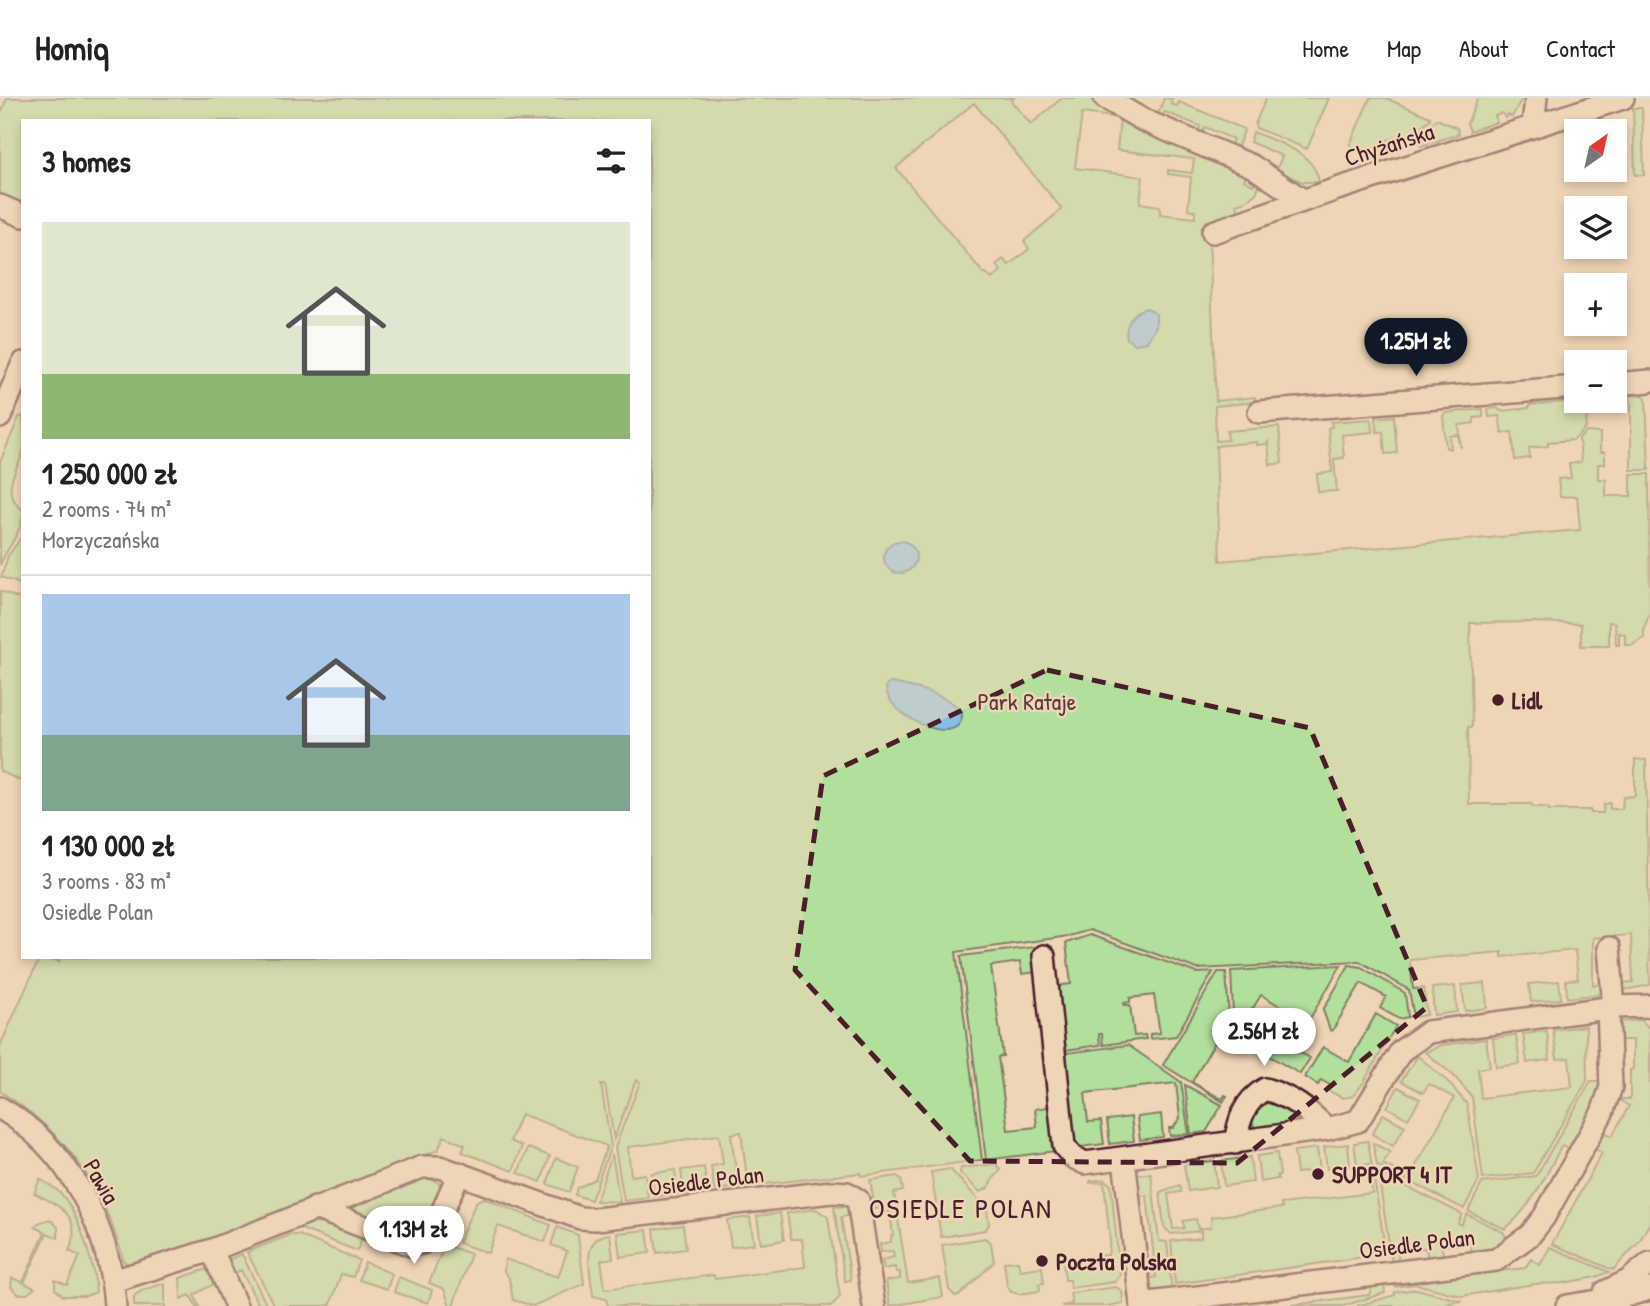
<!DOCTYPE html>
<meta charset="utf-8">
<style>
body{margin:0;font-family:"Patrick Hand",sans-serif;background:#f2f2f2;color:#222;height:100vh;display:flex;flex-direction:column;font-size:26px;white-space:nowrap}
*{box-sizing:border-box;margin:0}
p{font-size:23px;color:#767676}
.icon{flex:none;width:38px;height:38px;fill:none;stroke:currentColor;stroke-width:2;stroke-linecap:round;stroke-linejoin:round}
.map{position:relative;flex:1;overflow:hidden}
.side{position:absolute;left:21px;top:21px;width:630px;height:840px;display:flex;flex-direction:column;background:#fff;border-radius:0px;box-shadow:0 4px 10px #0003}
.side>*{flex:none}
.needle{width:46px;rotate:34deg}
.tools{position:absolute;left:1564px;top:21px;display:grid;gap:14px}
.tools a{display:grid;place-items:center;width:63px;height:63px;border-radius:0px;background:#fff;box-shadow:0 4px 10px #0003;font-size:35px}
.price{position:absolute;translate:-50% -60px;padding:0 16px;border-radius:24px;background:#fff;color:#222;font-size:23px;line-height:46px;filter:drop-shadow(0 2px 4px #0008)}
.price::after{content:'';position:absolute;left:50%;top:42px;width:21px;height:16px;margin-left:-10px;background:inherit;clip-path:polygon(0 0,100% 0,50% 100%)}
.price.current{background:#111827;color:#fff}
ul{padding:0;list-style:none}
li{display:grid;align-content:center;gap:14px;height:371px;padding:0 21px}
li+li{border-top:2px solid #e0e0e0}
li span{display:grid;place-items:center;height:217px;border-radius:0px;color:#555}
li>.icon{margin-inline-start:auto}
span .icon{width:126px;height:126px;fill:#fffc;stroke-width:1}
li b{font-size:30px}
h2{display:flex;justify-content:space-between;align-items:center;height:84px;padding:0 21px;font-size:30px}
header{display:flex;align-items:center;gap:42px;box-sizing:border-box;height:98px;padding:0 35px;background:#fff;border-bottom:2px solid #e0e0e0}
header strong{font-size:33px}
nav{display:flex;gap:38px;margin-inline-start:auto;font-size:24px}
.map>svg:first-child{display:block}
</style>
<header>
<strong>Homiq</strong>
<nav><a>Home</a><a>Map</a><a>About</a><a>Contact</a></nav>
</header>
<div class="map">
<svg width="1650" height="1208" viewBox="0 0 1650 1208">
<rect width="100%" height="100%" fill="#eed5b6"/>
<filter id="ink" filterUnits="userSpaceOnUse"><feTurbulence type="fractalNoise" baseFrequency=".0143" numOctaves="2"/><feDisplacementMap in="SourceGraphic" scale="14" xChannelSelector="R" yChannelSelector="G"/><feConvolveMatrix kernelMatrix="1 2 1 2 8 2 1 2 1" color-interpolation-filters="sRGB"/></filter>
<g filter="url(#ink)">
<!-- green -->
<path fill="#b3df9d" stroke="#7e7f64" stroke-width="2" fill-rule="evenodd" d="M7 0H1014L1011 3 1031 26 1062 0H1095L1249 72 1244 82 1253 87 1257 78 1259 85 1257 94 1247 103 1236 106 1239 113 1205 126 1212 131 1209 140 1216 303 1255 299V304L1215 308 1216 343 1228 342 1227 333 1279 329 1282 365 1270 367 1268 344 1267 346 1257 347V344L1216 348 1220 463 1580 432 1577 398 1560 399 1558 381 1571 380 1569 366 1581 364 1579 341 1586 334 1600 335V354H1605V366H1598V381H1606V398H1631V376H1649L1650 515 1644 530V540L1632 547H1625V536L1619 535V547H1616L1615 525 1609 524V548H1581V526L1534 524 1470 525 1472 629H1468L1469 706H1531L1534 709H1547L1549 712H1590L1591 715H1603L1604 706 1610 705V711H1622L1623 699 1635 698V661L1646 662 1650 887 1625 892 1621 885 1633 884 1631 837 1593 840V887L1605 886 1602 896 1567 900 1566 882 1578 881 1575 852 1502 859V854L1410 862 1413 891 1424 890 1427 917 1414 919 1409 892 1359 863 1197 871 1090 832 1069 838 956 854 982 1062 861 1078 860 1075 748 1088 741 1034 731 1036 738 1089 714 1092 711 1068 723 1066 719 1037 628 1049 631 1078 645 1076 648 1100 624 1103 615 1049 640 984 636 982 614 1041 605 987H601L611 1048 591 1102 575 1097 577 1090 595 1081 607 1048 521 1016 510 1043 522 1048 513 1073 462 1054 465 1047 444 1038 438 1052 174 1158 135 1168 124 1164C103 1087 67 1036 0 993V948L40 859H49L59 864 61 859H649V23H23V107L0 98V17ZM974 5 1062 111 1024 143 1029 151 1009 167 1003 161 996 167 1001 173 992 181 986 175 984 176 896 70ZM1082 15 1120 20 1117 52 1194 61 1192 75 1168 72V76L1191 79 1188 111 1195 113V120L1160 116V108L1140 105 1143 79 1075 70Z
M1164 0 1172 1 1171 6 1177 8 1179 4 1242 30 1244 33 1237 50 1231 54 1228 53 1233 41 1205 29 1202 36 1198 34 1200 28 1165 14 1162 18 1158 16Z
M1266 0H1329L1307 51 1256 30 1255 26Z
M1370 0H1385L1430 19V21L1413 36 1411 35 1386 43 1387 46 1380 48 1382 53 1369 57 1352 50 1350 46Z
M1478 0H1522L1512 19 1508 17 1505 20 1502 15 1495 18 1497 24 1470 33 1467 26Z
M1633 10H1642L1644 77H1635Z
M1437 21 1457 30 1459 36 1421 48 1420 44 1415 45 1413 41Z
M1253 34C1278 45 1314 53 1319 84H1303L1276 73 1282 58 1250 44Z
M1643 297 1646 300 1649 372H1631V301L1615 299Z
M1577 303H1588L1586 330 1574 342 1548 344V348L1529 350 1530 360 1515 362 1512 334 1502 335 1499 318 1489 319 1488 311 1497 310 1501 313 1529 310V307Z
M1483 311V319L1474 320V325L1459 327 1461 350 1458 337 1450 338 1451 351 1446 350 1443 318 1445 315Z
M23 318C23 330 26 347 22 357 14 378 0 394 23 412 23 435 9 445 0 467V364L19 319Z
M1394 318 1397 355 1385 356 1383 334H1377L1376 320Z
M1371 321 1372 334 1342 337 1344 360 1334 361 1337 393 1318 394 1317 376 1332 374 1328 330 1332 329 1331 324Z
M23 437V487L1 479 8 458Z
M0 493 23 502V684L0 673Z
M1090 837 1197 875 1213 874 1176 938 1150 941V936L1160 935 1154 897 1130 900V904L1124 905V907H1130L1134 938 1145 937 1146 941 1103 947 1102 936H1099L1100 947 1065 952 1058 891 1062 887 1071 886 1066 845Z
M1034 849 1037 874 1022 876 1020 864 991 868 1003 958 998 959 1008 1032 1037 1029 1035 1011 1054 1008 1056 1053 986 1062 961 858Z
M1341 867 1308 924 1261 897 1245 923 1233 915 1231 873Z
M1349 867 1361 869 1405 895 1408 919 1399 921 1380 910 1386 899 1361 885 1332 933 1330 932 1323 912Z
M1218 874H1226L1229 919 1192 984 1222 1001 1225 997 1227 998 1223 1004 1163 967Z
M1559 883 1561 901 1531 904 1529 886Z
M1485 885 1487 910 1465 913 1462 887Z
M1455 888 1457 914 1434 917 1432 890Z
M1376 916 1396 928 1364 984 1353 998 1343 1000 1327 992 1330 987 1321 982 1318 987 1305 979 1323 949 1349 964Z
M1641 922 1649 930 1650 945V1125L1639 1144 1613 1172 1552 1146 1602 1055 1592 1049 1601 1032 1612 1038 1629 1008 1618 1001H1630V972L1633 971V942H1617L1620 924Z
M1586 928 1587 983 1533 1075 1483 1081 1472 999 1454 978 1425 954 1442 947 1486 941 1490 969 1478 971 1481 1000 1572 989 1569 960 1557 961 1553 932Z
M1261 932 1310 960 1300 976 1261 953Z
M1547 933 1550 962 1527 965 1523 936Z
M1516 937 1520 966 1496 969 1493 940Z
M1128 947 1181 984 1189 1036 1170 1038 1169 1030H1173L1180 1020 1176 985 1085 995 1088 1024 1101 1023 1104 1046 1080 1049 1073 1041 1066 955Z
M1418 958 1448 984 1467 1006 1479 1082 1464 1111 1377 1067 1373 1045 1390 1054 1383 1066 1409 1080 1454 1000 1429 986 1423 995 1401 983Z
M1591 983H1602L1601 994 1572 1052 1562 1047C1546 1077 1532 1109 1505 1131L1468 1113 1482 1085 1536 1078Z
M1185 987 1222 1007 1206 1034 1191 1036Z
M1398 989 1420 1001 1408 1021 1387 1009Z
M1267 1005C1278 1006 1295 1013 1298 1025L1259 1033 1253 1027C1251 1017 1257 1008 1267 1005Z
M1161 1016 1163 1039 1140 1042 1137 1019Z
M1383 1016 1405 1028 1393 1048 1372 1036Z
M1131 1019 1134 1043 1110 1046 1107 1022Z
M1368 1043 1386 1156 1175 1186 1171 1143 1201 1140V1133L1171 1136 1164 1129 1160 1094 1180 1087 1181 1094 1168 1096 1173 1131 1184 1130 1183 1123 1196 1121 1198 1131 1211 1129V1119L1282 1110 1281 1106 1372 1095 1369 1066 1357 1067 1354 1045Z
M1348 1046 1350 1068 1327 1071 1324 1049Z
M528 1050 550 1058 541 1084 518 1075Z
M1317 1050 1320 1072 1297 1075 1294 1053Z
M1277 1055 1280 1077H1277L1278 1081 1260 1084 1257 1058Z
M612 1056 620 1104 596 1103Z
M1250 1059 1253 1084 1224 1088 1221 1063Z
M556 1060 578 1069 569 1094 547 1086Z
M1214 1063 1217 1089 1188 1093 1184 1067Z
M996 1066 1001 1072 993 1081 987 1091 980 1094 960 1075 961 1070Z
M704 1069 707 1093 684 1096 681 1072Z
M950 1071 987 1111 989 1127 985 1132 941 1139 931 1074Z
M675 1072 678 1096 654 1099 651 1075Z
M1378 1074 1462 1116 1458 1125 1461 1127 1467 1116 1503 1134 1509 1143 1497 1151 1472 1157 1470 1145 1442 1148 1443 1160 1428 1161 1426 1150 1398 1154 1399 1165 1392 1166Z
M1151 1075 1159 1143 1167 1144 1172 1195 1151 1193 1144 1181 1156 1179 1147 1098H1136L1135 1077Z
M897 1078 901 1081 903 1093 894 1095 908 1185 940 1180 943 1199 890 1208 886 1183 900 1181V1174H896L895 1169 884 1171 882 1162 894 1159 893 1153 881 1154 880 1146 891 1144V1138L893 1137 890 1114H884L883 1110 875 1111 870 1082Z
M424 1079 438 1084 442 1092 429 1127 414 1138 354 1115 352 1111 353 1106Z
M40 1081C46 1085 54 1089 59 1094 78 1111 95 1169 96 1194L86 1198H63L55 1191V1182L67 1187 80 1158 69 1153C84 1119 60 1108 34 1095Z
M1104 1081 1111 1087 1120 1178 1115 1184 1070 1190 1069 1182H1065L1063 1166 1081 1164V1160L1108 1157 1110 1143 1104 1084 1090 1085V1083Z
M483 1100 551 1127 545 1144 498 1128 488 1155 458 1145 476 1104Z
M848 1108 852 1117 841 1119 851 1182 845 1183 834 1109Z
M816 1111 828 1119 840 1199 831 1208H608L606 1201 593 1198C591 1176 579 1139 610 1136L613 1160 601 1162 605 1191 714 1177 715 1181 805 1169 802 1141H791L787 1115Z
M780 1115 784 1142 761 1146 757 1118Z
M750 1119 754 1146 731 1149 727 1122Z
M47 1122 52 1123 58 1129V1140L47 1135 24 1185 35 1190 27 1196H18L11 1189 12 1180 23 1184 45 1134 35 1129 38 1125Z
M311 1125 328 1126 363 1138 357 1153 294 1128Z
M683 1127 686 1151 657 1155 654 1131Z
M557 1129 578 1137 584 1186 533 1208 513 1202 509 1180 504 1173 505 1161 558 1179 567 1153 551 1147Z
M647 1132 650 1155 620 1159 617 1135Z
M290 1137H299L359 1162 353 1179 341 1176 330 1208H274L247 1154Z
M985 1140 991 1145 994 1164 960 1197 955 1198 949 1192 942 1147Z
M451 1149 471 1156 453 1208H450L444 1191 429 1185 442 1153Z
M1550 1149 1609 1174 1596 1179 1564 1185 1534 1186 1462 1198 1416 1186 1395 1189 1394 1185 1525 1170 1531 1161 1540 1167Z
M242 1156 267 1208H259L241 1172 231 1177 228 1162Z
M1018 1163 1020 1172 1042 1169 1044 1185 1039 1186 1040 1193 1019 1196 1011 1194 1007 1187 1004 1164Z
M365 1164 392 1176 387 1191 359 1182Z
M207 1171 217 1184 194 1197 199 1208H196L190 1197 181 1201 180 1180Z
M399 1179 432 1192 428 1205 394 1194Z
M165 1185V1208H134V1198L143 1192Z
M1384 1186 1385 1195 1343 1208H1284L1369 1197 1372 1189Z
M1116 1189 1122 1193 1123 1205 1108 1208H1061L1072 1206 1070 1195Z
M1417 1191 1462 1203 1430 1208H1357L1395 1197V1194Z"/>
<!-- water -->
<path fill="#84c2e4" stroke="#6d819a" stroke-width="2" d="M1147 210 1156 216V228L1147 244 1135 246 1127 241C1124 228 1133 212 1147 210Z
M884 459a16 16 0 1 1 32 0a16 16 0 1 1-32 0Z
M891 585C916 590 944 595 962 613 965 657 878 614 887 587Z"/>
<g fill="none" stroke-linecap="round" stroke-linejoin="round">
<defs>
<path id="minor" d="M1105 0 1143 22 1252 68 1303 102
M1533 27 1536 0
M0 108 23 118
M1213 134 1337 91 1623 0
M1615 286 1650 283
M1259 314 1577 289
M0 319 23 265
M1609 850 1613 898 1615 909
M1044 858 1064 1048 1073 1059 1085 1065 1327 1031 1358 1023 1401 953 1428 934 1615 909 1650 908
M0 1010C69 1050 110 1130 115 1208
M1235 1045C1239 1022 1244 1003 1265 991 1292 999 1308 1012 1327 1031
M1124 1061 1141 1206 1496 1162 1530 1137 1544 1119 1602 1015 1611 989 1608 910
M315 1110 411 1147 422 1145 432 1137 459 1075
M212 1152 236 1208
M113 1183 212 1152 422 1069H440L580 1120 596 1121 832 1094 847 1095 858 1102 874 1208
M1605 1194 1628 1183 1650 1165
M1567 1208 1622 1199 1650 1191"/>
</defs>
<!-- minor casing -->
<use href="#minor" stroke="#4a1f2b" stroke-width="26"/>
<!-- minor -->
<use href="#minor" stroke="#eed5b6" stroke-width="21"/>
</g>
</g>
<!-- marked area -->
<path d="M0 0H1650V1208H0ZM1047 572 1310 630 1427 909 1237 1065 970 1063 795 872 823 678Z" fill="#eed5b6" fill-opacity=".55" fill-rule="evenodd"/>
<path fill="none" stroke="#4a1f2b" stroke-width="5" stroke-dasharray="14 9" stroke-linejoin="round" d="M1047 572 1310 630 1427 909 1237 1065 970 1063 795 872 823 678Z"/>
<!-- markers -->
<g fill="#4a1f2b" stroke="#eed5b6" stroke-width="2.5">
<circle cx="1498" cy="602" r="7"/>
<circle cx="1318" cy="1076" r="7"/>
<circle cx="1042" cy="1163" r="7"/>
</g>
<g text-anchor="middle" dominant-baseline="central" stroke-width="5" stroke-linejoin="round" paint-order="stroke">
<!-- street labels -->
<g font-size="24" fill="#4a1f2b" stroke="#eed5b6">
<text transform="translate(1389 46) rotate(-18)">Chyżańska</text>
<text transform="translate(706 1082) rotate(-7)">Osiedle Polan</text>
<text transform="translate(102 1083) rotate(60)">Pawia</text>
<text transform="translate(1417 1145) rotate(-7)">Osiedle Polan</text>
</g>
<!-- poi labels -->
<g font-size="24" font-weight="bold" fill="#4a1f2b" stroke="#eed5b6" text-anchor="start">
<text x="1512" y="602">Lidl</text>
<text x="1332" y="1076">SUPPORT 4 IT</text>
<text x="1056" y="1163">Poczta Polska</text>
</g>
<!-- park labels -->
<g font-size="24" fill="#5a3c3c" stroke="#eed5b6">
<text x="1027" y="603">Park Rataje</text>
</g>
<!-- quarter labels -->
<g font-size="28" letter-spacing="2" fill="#4a1f2b" stroke="#eed5b6">
<text x="961" y="1110">OSIEDLE POLAN</text>
</g>
</g>
</svg>
<div class="tools">
<a><svg class="needle" viewBox="-14 -14 28 28"><path d="M0-13l5 13h-10z" fill="#e53935"/><path d="M0 13l5-13h-10z" fill="#767676"/></svg></a>
<a><svg class="icon" aria-label="layers" viewBox="0 0 24 24"><path d="M12 4l9 5-9 5-9-5zM3 14l9 5 9-5"/></svg></a>
<a>+</a>
<a>−</a>
</div>
<b class="price current" style="left:1416px;top:280px">1.25M zł</b>
<b class="price" style="left:1264px;top:970px">2.56M zł</b>
<b class="price" style="left:414px;top:1168px">1.13M zł</b>
<section class="side">
<h2>3 homes<svg class="icon" aria-label="filters" viewBox="0 0 24 24"><path d="M4 7h16M4 17h16"/><circle cx="9" cy="7" r="2"/><circle cx="15" cy="17" r="2"/></svg></h2>
<ul>
<li><span style="background:linear-gradient(#dfe7d0 70%,#8fb573 0)"><svg class="icon" aria-label="home" viewBox="0 0 24 24"><path d="M3 11l9-7 9 7M6 9v11h12V9"/></svg></span><div><b>1 250 000 zł</b><p>2 rooms · 74 m²</p><p>Morzyczańska</p></div></li>
<li><span style="background:linear-gradient(#a9c7e8 65%,#7fa58c 0)"><svg class="icon" aria-label="home" viewBox="0 0 24 24"><path d="M3 11l9-7 9 7M6 9v11h12V9"/></svg></span><div><b>1 130 000 zł</b><p>3 rooms · 83 m²</p><p>Osiedle Polan</p></div></li>
</ul>
</section>
</div>
